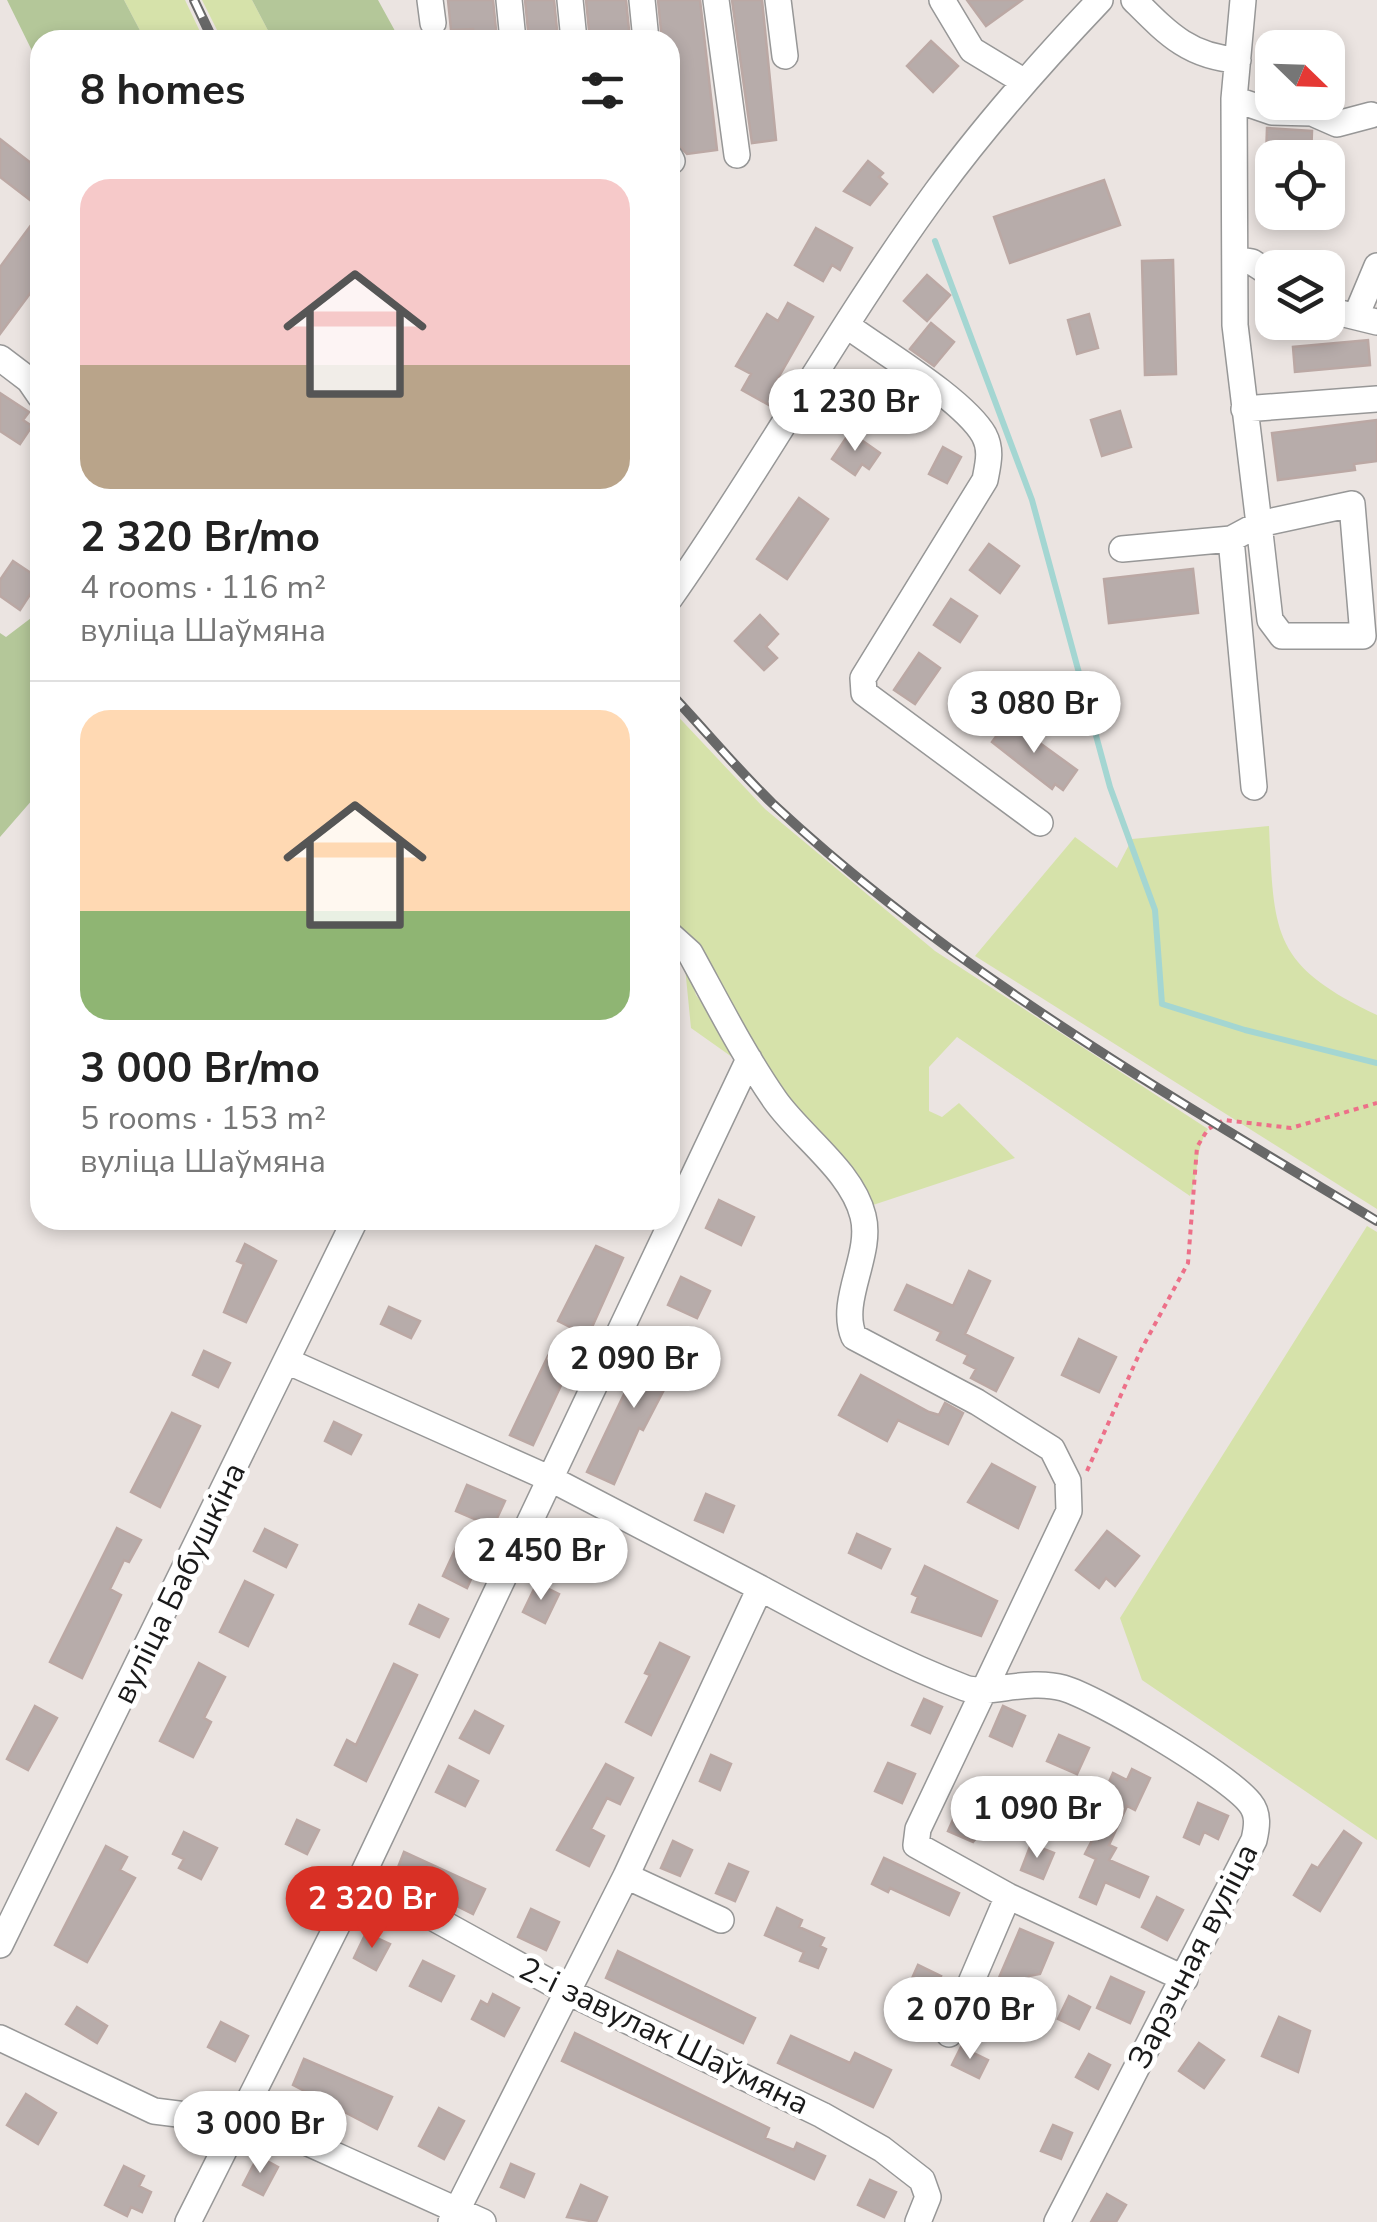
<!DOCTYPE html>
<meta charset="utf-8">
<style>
body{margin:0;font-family:"Nunito Sans",sans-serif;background:#f2f2f2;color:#222;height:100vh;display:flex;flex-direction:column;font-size:38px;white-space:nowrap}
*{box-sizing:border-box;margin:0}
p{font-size:32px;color:#767676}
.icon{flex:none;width:55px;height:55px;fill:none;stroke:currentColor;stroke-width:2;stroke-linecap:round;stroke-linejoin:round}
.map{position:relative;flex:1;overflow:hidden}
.panel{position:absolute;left:30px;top:30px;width:650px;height:1200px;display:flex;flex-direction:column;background:#fff;border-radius:30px;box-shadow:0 5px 15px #0003}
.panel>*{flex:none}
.needle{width:65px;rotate:113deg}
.fabs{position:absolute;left:1255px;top:30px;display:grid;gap:20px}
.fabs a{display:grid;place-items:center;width:90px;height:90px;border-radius:20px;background:#fff;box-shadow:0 5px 15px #0003;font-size:50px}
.price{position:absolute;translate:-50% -85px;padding:0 22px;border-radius:35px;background:#fff;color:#222;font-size:32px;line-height:65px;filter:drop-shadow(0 2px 5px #0008)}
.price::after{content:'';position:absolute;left:50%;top:60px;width:30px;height:22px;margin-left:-15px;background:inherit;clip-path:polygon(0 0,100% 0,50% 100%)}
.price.selected{background:#d93025;color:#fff}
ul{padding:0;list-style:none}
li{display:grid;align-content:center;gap:20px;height:530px;padding:0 50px}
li+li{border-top:2px solid #e0e0e0}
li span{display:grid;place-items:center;height:310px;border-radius:30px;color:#555}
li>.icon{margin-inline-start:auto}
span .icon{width:180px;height:180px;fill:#fffc;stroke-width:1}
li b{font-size:42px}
h2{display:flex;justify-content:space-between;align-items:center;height:120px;padding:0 50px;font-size:42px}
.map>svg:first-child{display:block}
</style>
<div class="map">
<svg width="1377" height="2222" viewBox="0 0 1377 2222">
<rect width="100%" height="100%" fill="#ebe4e1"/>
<!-- grass -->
<path fill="#d6e2aa" d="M124 0H185L204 40H145Z
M202 0H252L273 40H222Z
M670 708 765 809 935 951 1208 1129C1194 1151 1200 1172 1190 1196L957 1037 929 1067V1111L942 1117 959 1103 1015 1158 870 1206 781 1098 670 926Z
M1269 826C1274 935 1272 965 1377 1015V1209L975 956 1075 837 1117 868 1132 839Z
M684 957 696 995 736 1048 732 1057 691 1028Z
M1367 1226 1377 1232V1840L1142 1680 1120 1618Z"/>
<!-- forest -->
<path fill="#b4c799" d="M7 0H124L145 40H40V67Z
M252 0H378L400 40H273Z
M35 615H40V791L0 837V633L6 637Z"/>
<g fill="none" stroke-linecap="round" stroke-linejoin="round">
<!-- stream -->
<path stroke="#a4d6d2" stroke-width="6" d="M935 241 1032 500 1110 787 1155 910 1162 1004 1245 1030 1377 1063"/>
</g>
<!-- building -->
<path fill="#b7acaa" stroke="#bba8a4" stroke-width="2.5" d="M448 0H493L497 40H475L473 29 451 30Z
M525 0H554L558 40H529Z
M586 0H626L630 40H590Z
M658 0H700L717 150 687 154 675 142 670 40H662Z
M732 0H762L776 140 752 143Z
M967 0H1022L986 26Z
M931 41 958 66 933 92 907 66Z
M1267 128 1312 131 1311 158H1266Z
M0 139 40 170V186L30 200 0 177Z
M868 161 883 173 879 177 887 184 870 205 844 191Z
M1104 180 1120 225 1010 263 994 217Z
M40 213V280L0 334V267Z
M816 228 852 248 840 270 832 265 823 281 795 265Z
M1173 260 1176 374 1145 375 1142 261Z
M927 275 950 295 927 321 904 301Z
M788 303 813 317 777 380 781 382 769 405 742 390 751 374 736 366 767 314 778 321Z
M1089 314 1098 348 1077 354 1068 320Z
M931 323 954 342 934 366 910 349Z
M1368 340 1370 365 1295 372 1293 347Z
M895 378 920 396 906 415 882 397Z
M0 393 29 412 23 420 32 426 20 444 0 431Z
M1120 411 1131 447 1102 456 1091 420Z
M1377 420V461L1354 464 1355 470 1278 480 1272 433Z
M850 432 880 453 869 469 862 464 855 475 832 459Z
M943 447 961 457 947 483 929 474Z
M799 498 828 519 787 579 757 559Z
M989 544 1019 566 1000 593 970 570Z
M13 561 40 579 20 610 0 596V580Z
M1193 569 1198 613 1109 623 1104 579Z
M951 599 977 616 960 642 934 625Z
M760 615 778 634 766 647 777 658 764 670 735 641Z
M919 653 940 668 915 704 894 690Z
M1008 720 1077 770 1063 790 1055 784 1052 789 992 742Z
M719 1200 754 1217 741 1245 706 1228Z
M245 1244 276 1261 246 1322 224 1312 244 1264 237 1261Z
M596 1246 623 1258 588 1336 558 1321Z
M969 1271 990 1281 965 1334 1013 1358 996 1391 971 1378 976 1369 964 1363 968 1355 937 1340 941 1332 895 1310 907 1285 953 1306Z
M681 1277 710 1291 697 1318 668 1305Z
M389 1307 420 1321 411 1338 381 1324Z
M1079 1339 1116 1357 1099 1392 1062 1375Z
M649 1342 681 1357 643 1430 639 1428 614 1484 587 1472Z
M204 1351 230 1363 218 1387 193 1375Z
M548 1356 570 1366 533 1445 510 1435Z
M861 1375 929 1412 939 1415 945 1403 963 1413 948 1444 898 1420 887 1441 839 1415Z
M172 1413 200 1426 160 1507 131 1492Z
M334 1422 361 1435 351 1454 325 1441Z
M992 1464 1035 1487 1018 1528 968 1502Z
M467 1485 505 1501 493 1527 456 1511Z
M706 1494 734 1506 723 1532 695 1520Z
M117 1528 141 1540 129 1562 124 1560 110 1589 121 1595 82 1678 50 1662Z
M265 1529 297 1545 286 1567 254 1551Z
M563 1531 584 1541 575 1561 553 1551Z
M1107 1531 1139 1556 1115 1586 1106 1578 1099 1588 1076 1570Z
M857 1534 890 1549 881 1568 849 1553Z
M456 1548 471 1555 466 1565 475 1570 467 1588 443 1576Z
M925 1566 997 1601 981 1636 912 1612 918 1597 912 1594Z
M245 1581 273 1595 248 1646 220 1632Z
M537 1583 559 1594 545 1623 523 1612Z
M419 1605 448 1619 439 1637 410 1624Z
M660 1643 689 1657 651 1735 626 1722 650 1675 645 1673Z
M199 1663 225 1677 204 1718 211 1722 193 1757 160 1741Z
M394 1664 417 1675 366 1781 335 1765 347 1740 356 1745Z
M924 1699 942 1707 930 1733 912 1725Z
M35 1706 57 1718 28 1770 7 1759Z
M1003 1706 1025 1716 1012 1746 990 1736Z
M475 1711 503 1726 489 1753 460 1738Z
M1059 1735 1089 1748 1077 1774 1047 1761Z
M711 1755 731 1764 720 1790 700 1781Z
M888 1763 915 1774 902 1803 875 1791Z
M606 1764 633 1778 620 1804 607 1798 591 1829 604 1836 589 1866 557 1850Z
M449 1766 478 1781 465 1806 436 1792Z
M1132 1769 1150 1778 1135 1810 1127 1806 1109 1845 1116 1848 1109 1860 1148 1877 1139 1897 1105 1882 1096 1904 1080 1897 1096 1859 1085 1854 1100 1825 1086 1819 1093 1803 1099 1805 1113 1773 1127 1780Z
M1198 1803 1228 1816 1218 1839 1204 1832 1199 1844 1184 1837Z
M959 1806 990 1820 973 1842 948 1831Z
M297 1820 319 1830 307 1854 286 1844Z
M1344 1831 1361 1843 1320 1911 1294 1895 1312 1865 1318 1868Z
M184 1832 217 1848 201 1879 179 1868 184 1859 173 1854Z
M673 1841 692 1850 680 1876 661 1868Z
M1031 1844 1054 1853 1043 1879 1021 1870Z
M106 1846 127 1857 120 1870 135 1878 87 1962 55 1945Z
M404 1852 485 1889 473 1914 441 1898 442 1894 395 1875Z
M884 1858 959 1893 949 1915 890 1888 888 1892 872 1884Z
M729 1864 748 1872 735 1901 716 1893Z
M1157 1897 1183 1910 1167 1940 1142 1927Z
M777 1908 802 1920 799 1927 824 1938 820 1946 826 1949 818 1968 800 1961 804 1952 765 1935Z
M531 1909 559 1922 546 1950 518 1937Z
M1020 1929 1053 1943 1040 1974 1029 1976 1007 2020 981 2007 992 1985 995 1987Z
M366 1933 390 1944 376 1970 354 1958Z
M618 1951 755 2018 743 2043 606 1978Z
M423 1961 454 1976 441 2001 410 1986Z
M918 1965 941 1976 932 1994 910 1983Z
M1111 1977 1144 1992 1130 2023 1097 2008Z
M493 1994 519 2008 504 2036 472 2019 481 2001 488 2005Z
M1069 1996 1090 2007 1079 2029 1058 2019Z
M77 2007 107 2026 97 2043 66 2024Z
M1279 2017 1310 2031 1298 2072 1262 2056Z
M221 2022 248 2036 235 2061 208 2047Z
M575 2033 769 2128 765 2138 794 2150 797 2143 825 2156 814 2179 562 2061Z
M791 2036 850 2063 855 2053 891 2070 873 2107 778 2063Z
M1199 2043 1224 2060 1204 2088 1179 2071Z
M961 2047 988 2060 979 2078 952 2065Z
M1089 2054 1110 2065 1098 2089 1076 2077Z
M304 2059 392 2097 377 2129 293 2085Z
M26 2094 56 2113 38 2144 7 2125Z
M439 2108 464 2121 444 2159 419 2146Z
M1053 2125 1072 2133 1061 2159 1041 2151Z
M258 2156 278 2167 263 2195 243 2185Z
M511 2164 534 2174 524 2197 501 2187Z
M124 2166 144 2176 139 2186 151 2192 142 2212 131 2207 127 2216 105 2205Z
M870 2180 896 2192 884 2217 858 2205Z
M581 2185 607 2197 596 2222 567 2217Z
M1107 2194 1126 2205 1116 2222H1091Z"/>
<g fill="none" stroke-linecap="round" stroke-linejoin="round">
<defs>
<path id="minor" d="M430 0 433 23
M509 0 513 40
M570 0 574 40
M642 0 646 40
M716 0 737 155
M778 0 785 56
M942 0 972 50 1023 81
M1134 0C1167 33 1189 57 1238 60
M1234 99 1272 112 1312 113 1337 124 1371 115
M670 157 672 161
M1235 259 1252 262 1272 275
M1328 310 1377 322
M1356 316 1377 266
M849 327C883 352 964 400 984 435 992 450 988 464 985 480L863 678 864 693 1040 823
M0 358 29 380 40 396
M1244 409 1377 399
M1231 539 1254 787
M1122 549 1231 539 1259 524 1270 620 1282 636H1363L1352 504 1259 524 1235 325 1234 99 1243 0
M670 598C763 466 841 322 937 191 987 123 1042 61 1100 0
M670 935 690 953C717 1002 743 1054 775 1100 801 1137 852 1171 863 1216 873 1255 838 1300 854 1337L977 1402 1052 1449 1068 1481 1069 1511 918 1829 916 1845 1008 1896 1185 1979
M289 1362 553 1480 760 1588 626 1876 451 2222
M760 1588C827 1624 894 1661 965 1688 987 1696 1028 1678 1063 1688 1098 1698 1228 1775 1250 1803 1259 1814 1257 1827 1254 1840L1057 2222
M626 1876 721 1920
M361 1878 566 1991 822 2115 882 2149 922 2180 928 2197 918 2222
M0 1945 355 1220
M949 2034 1008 1896
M0 2038 154 2111 202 2117 244 2114 483 2222
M188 2222 361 1878 749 1059"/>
</defs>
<!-- minor casing -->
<use href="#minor" stroke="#979797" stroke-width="28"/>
<!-- path -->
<path stroke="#ed7089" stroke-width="4" stroke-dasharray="5 5" stroke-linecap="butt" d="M1087 1471 1141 1350 1188 1263 1197 1147 1208 1129 1224 1120 1291 1128 1377 1103"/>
<!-- minor -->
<use href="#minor" stroke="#fff" stroke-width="25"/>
<defs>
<path id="rail" d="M194 0 213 40
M670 693C704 729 737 769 773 804 952 971 1168 1095 1377 1221"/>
</defs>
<!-- rail casing -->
<use href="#rail" stroke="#686868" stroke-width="10"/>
<!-- rail -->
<use href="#rail" stroke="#fff" stroke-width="6" stroke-dasharray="19" stroke-linecap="butt"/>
</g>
<g text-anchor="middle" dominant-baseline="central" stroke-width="10" stroke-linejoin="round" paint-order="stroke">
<!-- street labels -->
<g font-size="32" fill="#1a1a1a" stroke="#fff">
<text transform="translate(179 1583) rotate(-64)">вуліца Бабушкіна</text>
<text transform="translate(1193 1956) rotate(-63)">Зарэчная вуліца</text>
<text transform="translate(664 2036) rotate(26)">2-і завулак Шаўмяна</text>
</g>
</g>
</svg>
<div class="fabs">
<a><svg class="needle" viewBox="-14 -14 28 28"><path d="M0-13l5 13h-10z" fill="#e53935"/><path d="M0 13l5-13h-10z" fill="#767676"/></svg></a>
<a><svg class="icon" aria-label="locate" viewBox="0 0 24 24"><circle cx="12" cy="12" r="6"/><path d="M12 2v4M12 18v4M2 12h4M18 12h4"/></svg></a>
<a><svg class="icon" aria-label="layers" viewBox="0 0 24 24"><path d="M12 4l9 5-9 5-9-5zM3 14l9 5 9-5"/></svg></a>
</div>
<b class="price" style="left:855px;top:454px">1 230 Br</b>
<b class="price" style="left:1034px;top:756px">3 080 Br</b>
<b class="price" style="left:634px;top:1411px">2 090 Br</b>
<b class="price" style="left:541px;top:1603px">2 450 Br</b>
<b class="price" style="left:1037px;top:1861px">1 090 Br</b>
<b class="price selected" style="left:372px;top:1951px">2 320 Br</b>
<b class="price" style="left:970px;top:2062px">2 070 Br</b>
<b class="price" style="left:260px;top:2176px">3 000 Br</b>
<section class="panel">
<h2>8 homes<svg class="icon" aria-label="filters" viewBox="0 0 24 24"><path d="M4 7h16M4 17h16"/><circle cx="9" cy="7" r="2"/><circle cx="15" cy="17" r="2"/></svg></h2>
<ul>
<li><span style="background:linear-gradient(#f6c9c9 60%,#b9a48a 0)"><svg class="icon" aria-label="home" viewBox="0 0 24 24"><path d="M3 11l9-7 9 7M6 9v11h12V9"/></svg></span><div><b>2 320 Br/mo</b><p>4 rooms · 116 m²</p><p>вуліца Шаўмяна</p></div></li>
<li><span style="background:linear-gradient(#ffd9b3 65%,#8fb573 0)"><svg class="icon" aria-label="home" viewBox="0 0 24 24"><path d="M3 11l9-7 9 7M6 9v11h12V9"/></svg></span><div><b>3 000 Br/mo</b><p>5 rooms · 153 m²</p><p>вуліца Шаўмяна</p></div></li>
</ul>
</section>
</div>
